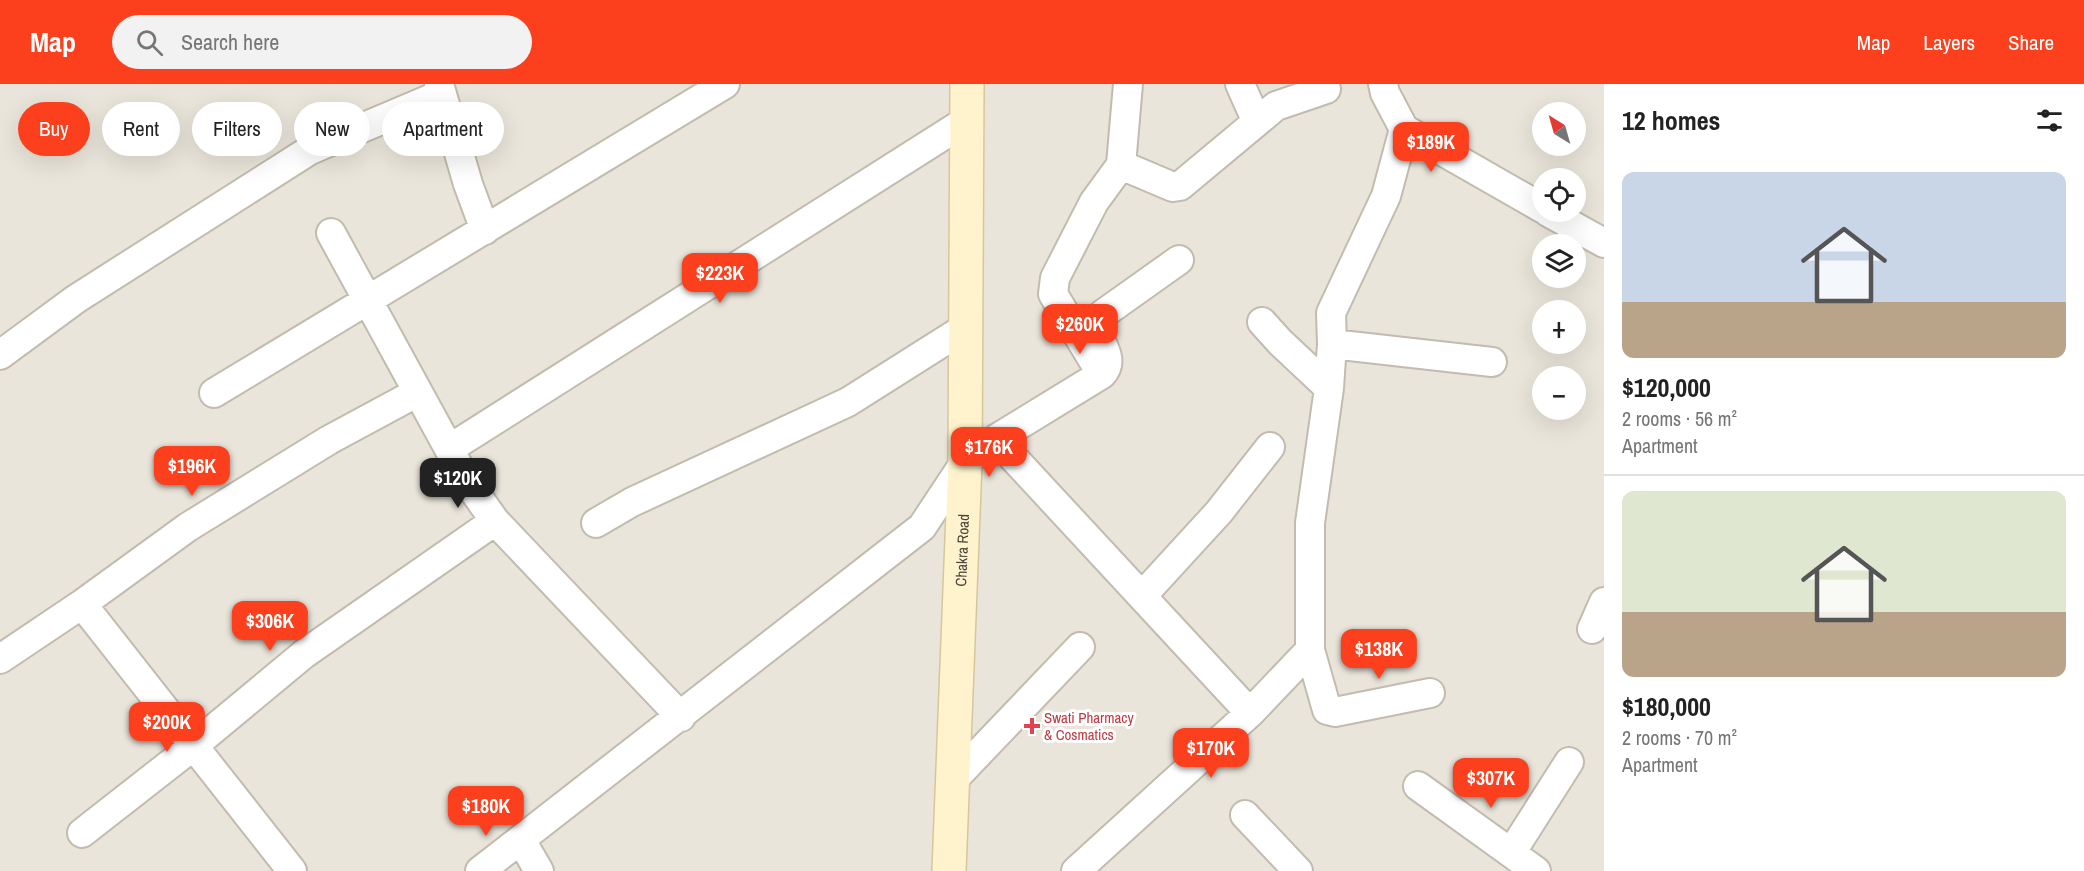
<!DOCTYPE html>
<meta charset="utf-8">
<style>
body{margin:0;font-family:"Archivo Narrow",sans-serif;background:#f2f2f2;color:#222;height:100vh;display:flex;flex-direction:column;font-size:22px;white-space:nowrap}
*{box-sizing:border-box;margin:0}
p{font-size:20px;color:#767676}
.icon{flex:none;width:33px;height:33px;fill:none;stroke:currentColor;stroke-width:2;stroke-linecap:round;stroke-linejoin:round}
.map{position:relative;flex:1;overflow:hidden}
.sheet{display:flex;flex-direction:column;background:#fff;width:480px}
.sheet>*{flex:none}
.banner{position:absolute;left:18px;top:18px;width:570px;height:54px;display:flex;gap:12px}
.needle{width:39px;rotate:323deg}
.fabs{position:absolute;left:1532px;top:18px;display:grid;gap:12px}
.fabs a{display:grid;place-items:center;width:54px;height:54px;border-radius:50%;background:#fff;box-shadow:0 6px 24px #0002;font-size:30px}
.price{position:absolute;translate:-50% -51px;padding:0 14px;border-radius:12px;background:#fc3f1d;color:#fff;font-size:20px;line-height:39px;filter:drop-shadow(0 2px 3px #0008)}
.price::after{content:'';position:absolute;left:50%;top:36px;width:18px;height:14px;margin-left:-9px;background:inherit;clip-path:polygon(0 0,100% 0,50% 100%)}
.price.on{background:#222;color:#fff}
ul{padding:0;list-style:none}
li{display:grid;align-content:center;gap:12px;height:318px;padding:0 18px}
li+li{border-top:2px solid #e0e0e0}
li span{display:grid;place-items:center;height:186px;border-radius:12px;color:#555}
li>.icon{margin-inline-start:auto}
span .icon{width:108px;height:108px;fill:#fffc;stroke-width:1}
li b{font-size:26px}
h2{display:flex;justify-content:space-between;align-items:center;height:72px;padding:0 18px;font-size:26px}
.tag{padding:0 21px;border-radius:27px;background:#fff;box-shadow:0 6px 24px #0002;font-size:21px;line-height:54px}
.tag.on{background:#fc3f1d;color:#fff}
header{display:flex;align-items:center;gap:36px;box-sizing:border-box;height:84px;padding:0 30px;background:#fc3f1d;color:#fff}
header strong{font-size:28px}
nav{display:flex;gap:33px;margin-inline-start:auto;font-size:21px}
.search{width:420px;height:54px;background:#f2f2f2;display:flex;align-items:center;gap:15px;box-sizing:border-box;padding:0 21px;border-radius:33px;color:#767676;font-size:22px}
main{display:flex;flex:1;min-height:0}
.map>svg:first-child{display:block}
</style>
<header>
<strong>Map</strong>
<div class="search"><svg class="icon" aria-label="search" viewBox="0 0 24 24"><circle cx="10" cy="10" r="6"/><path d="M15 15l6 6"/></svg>Search here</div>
<nav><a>Map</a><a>Layers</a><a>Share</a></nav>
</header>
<main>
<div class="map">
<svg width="1604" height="787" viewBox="0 0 1604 787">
<rect width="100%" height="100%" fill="#f6f3ec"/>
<!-- residential -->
<path fill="#eae5da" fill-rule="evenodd" d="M0 0H1604V787H0ZM1542 28H1575V62H1542ZM1542 94H1575V128H1542ZM1542 160H1575V194H1542ZM1542 226H1575V260H1542ZM1542 292H1575V326H1542Z"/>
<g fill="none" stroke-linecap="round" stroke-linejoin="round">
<defs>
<path id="minor" d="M439 0 468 100 485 146
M1240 0 1256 36
M1383 0 1385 9 1404 45 1542 124
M1404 45 1386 112 1331 229 1332 260 1329 304 1310 439V566L1327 626 1335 628 1430 609
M1121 81 1173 103 1180 102 1276 22 1326 5
M1548 128 1604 159
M331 149 466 396 495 437 681 633
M1262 238 1280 258 1329 304
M1332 260 1492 278
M0 271 76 215 310 66 442 10
M1096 281 1053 210 1055 194 1094 118 1121 81 1128 0
M214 309 725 0
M996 355 1250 629
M449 365 966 37
M596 439 632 418 848 318 965 244
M1142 512 1219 428 1270 363
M82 520 292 787
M1592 545 1604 518
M0 575 82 520 188 443 329 356 418 308
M952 697 1080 563
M1418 702 1536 787
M1245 731 1298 787
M82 749 192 663 304 570 495 437
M521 756 539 787
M1511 769 1569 678
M480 787 922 443 965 378 996 355 1102 290C1116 275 1099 259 1095 242L1103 230 1179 176
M1076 787 1250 629 1310 566"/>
<g id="secondary">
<path id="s1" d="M949 787 965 378 967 0"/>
</g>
</defs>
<!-- minor casing -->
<use href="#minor" stroke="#c2bbae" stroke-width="32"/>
<!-- secondary casing -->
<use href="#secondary" stroke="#d6c79b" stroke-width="36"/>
<!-- minor -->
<use href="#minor" stroke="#fff" stroke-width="28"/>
<!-- secondary -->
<use href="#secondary" stroke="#fff3cd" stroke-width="33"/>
</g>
<!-- markers -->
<path fill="#e0444e" stroke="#fff" stroke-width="2" d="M1029 633h6v6h6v6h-6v6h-6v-6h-6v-6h6z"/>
<g text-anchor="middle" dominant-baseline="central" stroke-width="6" stroke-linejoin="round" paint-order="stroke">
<!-- street labels -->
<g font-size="15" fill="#4b4439" stroke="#fff">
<text stroke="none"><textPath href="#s1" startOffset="321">Chakra Road</textPath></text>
</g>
<!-- health labels -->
<g font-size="15" fill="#be3a42" stroke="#fff" text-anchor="start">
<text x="1044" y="633">Swati Pharmacy<tspan x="1044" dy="17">&amp; Cosmatics</tspan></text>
</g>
</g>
</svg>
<div class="fabs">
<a><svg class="needle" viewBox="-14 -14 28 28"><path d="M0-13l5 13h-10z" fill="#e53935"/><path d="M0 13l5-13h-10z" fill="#767676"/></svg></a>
<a><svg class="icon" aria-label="locate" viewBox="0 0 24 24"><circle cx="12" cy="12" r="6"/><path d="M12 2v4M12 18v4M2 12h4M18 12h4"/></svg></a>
<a><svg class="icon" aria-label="layers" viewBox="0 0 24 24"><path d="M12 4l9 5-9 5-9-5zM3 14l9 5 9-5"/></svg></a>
<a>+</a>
<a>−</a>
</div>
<b class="price" style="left:1431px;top:89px">$189K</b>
<b class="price" style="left:720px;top:220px">$223K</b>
<b class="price" style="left:1080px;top:271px">$260K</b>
<b class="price" style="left:989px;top:394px">$176K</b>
<b class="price" style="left:192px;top:413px">$196K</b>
<b class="price on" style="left:458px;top:425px">$120K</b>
<b class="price" style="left:270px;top:568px">$306K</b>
<b class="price" style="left:1379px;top:596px">$138K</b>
<b class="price" style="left:167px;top:669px">$200K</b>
<b class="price" style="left:1211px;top:695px">$170K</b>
<b class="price" style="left:1491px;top:725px">$307K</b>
<b class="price" style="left:486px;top:753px">$180K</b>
<div class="banner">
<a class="tag on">Buy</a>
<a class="tag">Rent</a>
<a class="tag">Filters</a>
<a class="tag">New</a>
<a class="tag">Apartment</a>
</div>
</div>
<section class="sheet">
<h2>12 homes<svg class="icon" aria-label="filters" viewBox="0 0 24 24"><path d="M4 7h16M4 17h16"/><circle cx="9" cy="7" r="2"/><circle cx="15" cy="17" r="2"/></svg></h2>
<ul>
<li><span style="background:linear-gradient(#c9d6e8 70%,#b9a48a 0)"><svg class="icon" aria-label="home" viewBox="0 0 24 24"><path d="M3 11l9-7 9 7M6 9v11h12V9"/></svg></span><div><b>$120,000</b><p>2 rooms · 56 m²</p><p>Apartment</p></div></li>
<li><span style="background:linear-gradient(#dfe7d0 65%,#b9a48a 0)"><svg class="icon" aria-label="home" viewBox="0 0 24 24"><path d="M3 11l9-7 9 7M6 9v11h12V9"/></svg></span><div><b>$180,000</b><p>2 rooms · 70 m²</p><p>Apartment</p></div></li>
</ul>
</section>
</main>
